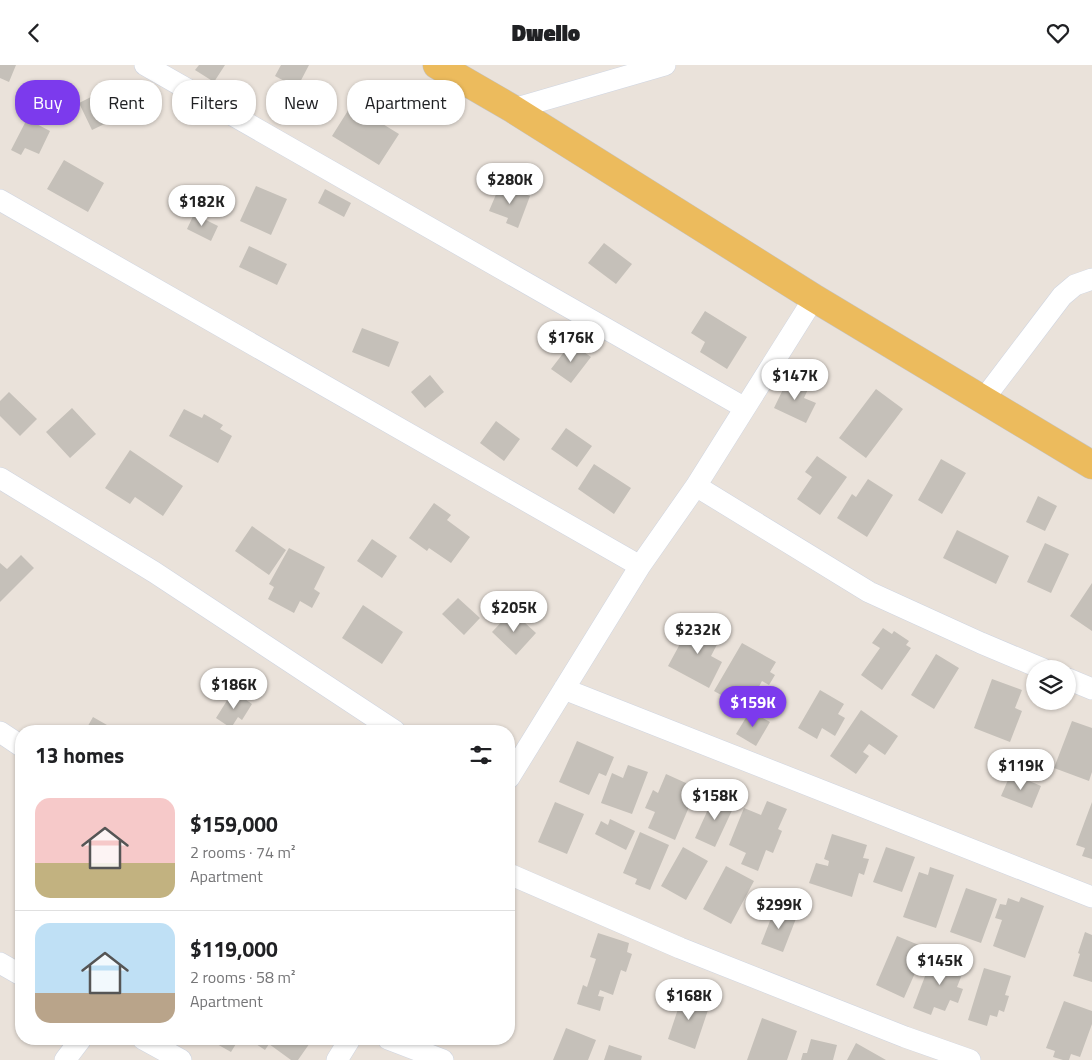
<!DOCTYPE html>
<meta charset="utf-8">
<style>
body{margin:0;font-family:"Titillium Web",sans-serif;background:#f6f6f6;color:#202124;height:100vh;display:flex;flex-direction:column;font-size:19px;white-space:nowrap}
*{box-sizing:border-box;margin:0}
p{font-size:16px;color:#757577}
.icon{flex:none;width:28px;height:28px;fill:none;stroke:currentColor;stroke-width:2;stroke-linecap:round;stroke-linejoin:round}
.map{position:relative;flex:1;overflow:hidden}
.side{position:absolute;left:15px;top:660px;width:500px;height:320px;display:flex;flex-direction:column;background:#fff;border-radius:20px;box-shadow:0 1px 4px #0004}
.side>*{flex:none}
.top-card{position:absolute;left:15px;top:15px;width:500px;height:45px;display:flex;gap:10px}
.buttons{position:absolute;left:1026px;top:595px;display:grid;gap:10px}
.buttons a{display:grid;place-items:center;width:50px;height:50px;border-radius:50%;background:#fff;box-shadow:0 1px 4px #0004;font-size:25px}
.price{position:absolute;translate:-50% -42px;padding:0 11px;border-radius:18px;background:#fff;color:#222;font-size:16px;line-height:32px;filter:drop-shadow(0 1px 2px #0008)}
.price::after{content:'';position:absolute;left:50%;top:30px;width:15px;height:11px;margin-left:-8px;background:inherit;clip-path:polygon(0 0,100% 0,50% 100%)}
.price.selected{background:#7c3aed;color:#fff}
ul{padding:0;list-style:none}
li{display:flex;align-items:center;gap:15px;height:125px;padding:0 20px}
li+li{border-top:1px solid #e0e0e0}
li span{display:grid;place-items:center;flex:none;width:140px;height:100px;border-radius:15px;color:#555}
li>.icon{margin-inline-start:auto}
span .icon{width:60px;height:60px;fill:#fffc;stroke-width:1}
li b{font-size:21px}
h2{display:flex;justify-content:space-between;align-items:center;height:60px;padding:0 20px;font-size:21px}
.pill{padding:0 18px;border-radius:20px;background:#fff;box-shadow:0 1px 4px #0004;font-size:18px;line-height:45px}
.pill.selected{background:#7c3aed;color:#fff}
header{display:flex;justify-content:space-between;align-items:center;height:65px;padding:0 20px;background:#fff;font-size:22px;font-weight:800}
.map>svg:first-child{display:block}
</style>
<header><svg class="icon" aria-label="back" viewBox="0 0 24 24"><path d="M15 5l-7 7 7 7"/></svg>Dwello<svg class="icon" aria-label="heart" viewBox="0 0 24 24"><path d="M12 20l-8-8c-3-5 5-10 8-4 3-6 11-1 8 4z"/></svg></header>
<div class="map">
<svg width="1092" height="995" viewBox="0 0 1092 995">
<rect width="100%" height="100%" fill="#eae2da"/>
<!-- building -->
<path fill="#c5c0b9" d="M0 0H16L9 17 0 13Z
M199 0H225L214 17 195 5Z
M281 0H309L297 23 275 11Z
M107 24 121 51 92 65 79 38Z
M354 36 375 49 373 53 399 69 379 100 332 71Z
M27 54 50 66 39 89 25 83 21 90 11 85Z
M64 95 104 118 88 147 47 124Z
M500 120 530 131 518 163 506 158 508 153 489 146Z
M256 121 287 134 271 170 240 156Z
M325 124 351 138 344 152 318 138Z
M194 149 218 161 211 176 187 164Z
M604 178 632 199 616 219 588 198Z
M249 181 287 199 277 220 239 202Z
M705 246 747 272 727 304 700 287 705 277 691 268Z
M362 263 399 277 389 302 352 287Z
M571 278 591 292 571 318 551 304Z
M430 310 444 327 425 343 411 327Z
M789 312 809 322 804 333 816 338 806 358 774 343Z
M876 324 903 344 866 393 839 373Z
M9 327 37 354 20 371 0 351V336Z
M72 343 96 369 70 393 46 367Z
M184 344 202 353 204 349 223 360 220 364 232 371 218 398 169 371Z
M496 356 520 374 504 396 480 378Z
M566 363 592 381 577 402 551 384Z
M130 385 183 421 163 451 135 432 130 439 105 423Z
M817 391 847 412 820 450 797 434 812 412 805 407Z
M941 394 966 408 942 449 918 435Z
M594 399 631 423 614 449 578 424Z
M868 414 893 430 867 472 837 453 852 429 856 432Z
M1038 431 1057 441 1045 466 1026 457Z
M434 438 451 450 447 455 470 472 451 498 429 483 427 486 409 473Z
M252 461 286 485 269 510 235 486Z
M957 465 1009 491 996 519 943 493Z
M372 474 397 491 382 513 357 496Z
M1045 478 1069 489 1051 528 1027 517Z
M289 483 325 502 314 524 320 528 312 543 300 536 294 548 268 534 274 522 269 519Z
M21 490 34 503 0 537V498L7 504Z
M1092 518V566L1070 551Z
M458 533 480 553 464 570 442 549Z
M363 540 403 567 382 599 342 573Z
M512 546 536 568 516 590 492 567Z
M693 555 722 570 711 591 722 597 709 623 668 601Z
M883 563 892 569 894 566 909 576 906 580 911 583 882 625 861 610 880 583 872 578Z
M742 578 776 597 770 607 775 610 769 620 762 616 755 629 758 630 753 638 750 636 746 644 714 626Z
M936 589 959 603 934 644 911 630Z
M992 614 1022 625 1015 643 1022 646 1010 677 974 663Z
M820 625 844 639 838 649 845 653 835 671 822 663 817 674 798 663Z
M233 626 252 639 242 655 238 652 231 663 216 653Z
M861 645 898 671 885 690 869 679 863 687 869 691 856 709 830 691Z
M750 646 770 657 756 681 736 669Z
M93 652 114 664 113 666H85Z
M1072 656 1092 663V707L1089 716 1054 703Z
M577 676 614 692 606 711 599 708 589 730 559 717Z
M628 700 648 707 632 749 601 738 612 708 623 713Z
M1011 708 1041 721 1032 743 1001 731Z
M666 709 697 723 675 775 648 763 655 747 645 743 653 725 658 728Z
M715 729 735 739 715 782 695 773Z
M767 736 787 744 778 764 782 766 773 788 766 785 758 806 741 799 746 788 729 780 744 743 761 750Z
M555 737 584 749 567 789 538 777Z
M1092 737V794L1082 791 1085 783 1076 780Z
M610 754 635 766 626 785 595 769 601 756 608 760Z
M640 767 669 780 650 825 635 819 637 814 623 808Z
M832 769 867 780 863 793 869 794 864 810 859 808 852 832 809 818 816 798 828 801 829 796 824 794Z
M683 782 708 796 686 835 661 821Z
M886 782 915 792 902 827 873 817Z
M726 801 754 816 731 859 703 844Z
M930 802 954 810 936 863 903 852 919 807 928 810Z
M966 823 997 834 981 878 950 867Z
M1021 832 1044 841 1025 893 993 881 1002 855 995 853 1000 839 1006 840 1008 833 1019 837Z
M775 843 797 851 783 887 761 879Z
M1085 867 1092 870V917L1073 911 1080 889 1078 888Z
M598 868 629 878 627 887 632 889 626 907 621 905 613 930 600 925 598 931 604 932 600 946 577 939 583 920 587 922 596 894 590 892Z
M897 871 926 883 904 933 876 920Z
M933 890 965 902 957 922 963 924 958 938 950 935 945 946 934 942 931 950 913 943Z
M984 903 1011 911 1005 930 1009 931 1004 947 999 945 997 952 990 950 987 961 968 955Z
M683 929 710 939 695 984 668 974Z
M1064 936 1092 946V959L1080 992 1071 989 1069 995H1063L1053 992 1055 986 1046 983Z
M762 953 797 966 787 995H747Z
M566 963 596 975 588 995H553Z
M208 974H239L231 987Z
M260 974H310L312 975 298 995H291L269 979 265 985 256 979Z
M811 974 837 980 833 995H801L803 988H807Z
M856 978 886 995H847Z
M609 980 642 991 641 995H604Z"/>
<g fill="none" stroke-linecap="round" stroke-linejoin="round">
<defs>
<path id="street" d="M145 0 745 343
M513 44 665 0
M0 135 640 501
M983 335 1062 231 1075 220 1092 214
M0 413 154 507 395 666
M696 421 869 527 981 578 1043 604
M1068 614 1092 624
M564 624 1092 832
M0 667 21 681
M509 713 640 501 696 421 814 233
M509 809 680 883 905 972 970 995
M0 898 21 910
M143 974 181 995
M388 974 443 995
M65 995 81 974
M337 995 350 974"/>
<path id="primary" d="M437 0 513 44 814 233 1092 400"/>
</defs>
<!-- street casing -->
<use href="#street" stroke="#cfd5e1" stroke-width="22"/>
<!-- primary casing -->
<use href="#primary" stroke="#c3c3c3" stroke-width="29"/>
<!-- street -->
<use href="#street" stroke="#fff" stroke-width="21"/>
<!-- primary -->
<use href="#primary" stroke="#ecbb5d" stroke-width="28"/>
</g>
</svg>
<div class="buttons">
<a><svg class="icon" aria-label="layers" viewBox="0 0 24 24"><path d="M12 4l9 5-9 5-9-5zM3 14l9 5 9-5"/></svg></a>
</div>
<b class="price" style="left:510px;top:140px">$280K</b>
<b class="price" style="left:202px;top:162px">$182K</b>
<b class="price" style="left:571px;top:298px">$176K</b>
<b class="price" style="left:795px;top:336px">$147K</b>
<b class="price" style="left:514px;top:568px">$205K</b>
<b class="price" style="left:698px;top:590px">$232K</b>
<b class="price" style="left:234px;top:645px">$186K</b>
<b class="price selected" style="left:753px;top:663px">$159K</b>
<b class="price" style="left:1021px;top:726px">$119K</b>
<b class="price" style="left:715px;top:756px">$158K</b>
<b class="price" style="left:779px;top:865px">$299K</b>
<b class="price" style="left:940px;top:921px">$145K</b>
<b class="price" style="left:689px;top:956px">$168K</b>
<div class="top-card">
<a class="pill selected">Buy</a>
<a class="pill">Rent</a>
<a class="pill">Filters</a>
<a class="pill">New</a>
<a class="pill">Apartment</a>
</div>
<section class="side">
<h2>13 homes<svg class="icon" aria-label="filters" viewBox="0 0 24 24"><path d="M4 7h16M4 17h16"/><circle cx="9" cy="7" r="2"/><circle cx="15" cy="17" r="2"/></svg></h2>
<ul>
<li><span style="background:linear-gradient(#f6c9c9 65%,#c2b280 0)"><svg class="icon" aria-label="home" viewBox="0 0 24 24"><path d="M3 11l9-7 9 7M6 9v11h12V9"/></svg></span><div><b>$159,000</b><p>2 rooms · 74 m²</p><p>Apartment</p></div></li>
<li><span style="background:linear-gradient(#bfe0f5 70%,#b9a48a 0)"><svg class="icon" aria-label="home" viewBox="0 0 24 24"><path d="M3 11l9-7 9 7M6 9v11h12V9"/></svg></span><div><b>$119,000</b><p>2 rooms · 58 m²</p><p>Apartment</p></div></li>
</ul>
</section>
</div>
